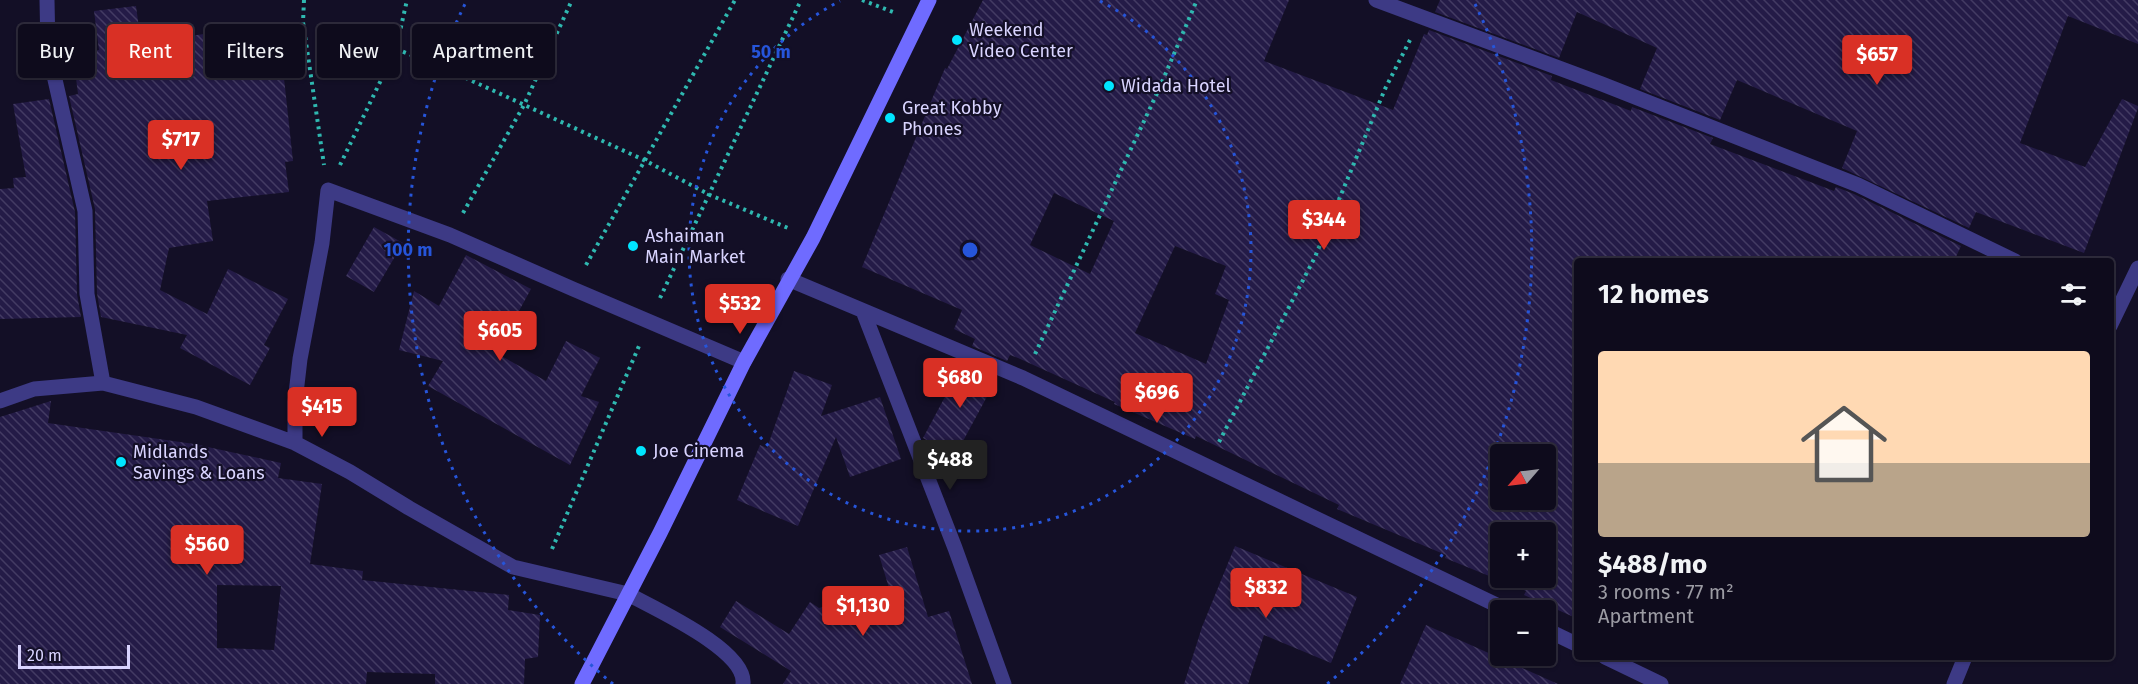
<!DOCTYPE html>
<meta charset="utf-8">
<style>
body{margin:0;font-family:"Fira Sans",sans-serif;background:#1c1929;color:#f1f3f6;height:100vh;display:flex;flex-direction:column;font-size:22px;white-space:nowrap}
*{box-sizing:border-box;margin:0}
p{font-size:20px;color:#9b9ba3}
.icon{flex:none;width:33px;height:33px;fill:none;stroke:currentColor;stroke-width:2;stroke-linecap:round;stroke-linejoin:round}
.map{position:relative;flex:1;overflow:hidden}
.details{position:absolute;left:1574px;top:258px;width:540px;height:402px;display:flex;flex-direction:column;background:#0e0b1c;border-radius:6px;box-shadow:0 2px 4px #0004,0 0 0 2px #2e2b3b}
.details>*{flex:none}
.banner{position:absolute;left:18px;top:24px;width:570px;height:54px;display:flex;gap:12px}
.needle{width:39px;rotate:242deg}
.controls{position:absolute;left:1490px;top:444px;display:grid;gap:12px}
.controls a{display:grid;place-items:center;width:66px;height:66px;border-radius:6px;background:#0e0b1c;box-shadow:0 2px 4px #0004,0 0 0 2px #2e2b3b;font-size:30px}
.scale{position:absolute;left:18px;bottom:15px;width:112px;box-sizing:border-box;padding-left:6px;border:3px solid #d9d4ff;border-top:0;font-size:16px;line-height:21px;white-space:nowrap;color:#d9d4ff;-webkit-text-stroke:4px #130f26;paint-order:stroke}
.price{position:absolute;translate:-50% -51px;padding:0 14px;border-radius:6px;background:#d93025;color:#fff;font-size:20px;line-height:39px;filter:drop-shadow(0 2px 3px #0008)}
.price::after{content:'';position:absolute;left:50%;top:36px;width:18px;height:14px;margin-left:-9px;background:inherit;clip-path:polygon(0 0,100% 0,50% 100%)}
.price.on{background:#222;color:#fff}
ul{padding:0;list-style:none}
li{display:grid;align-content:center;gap:12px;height:318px;padding:0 24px}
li+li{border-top:2px solid #2e2b3b}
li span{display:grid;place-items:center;height:186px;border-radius:6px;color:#555}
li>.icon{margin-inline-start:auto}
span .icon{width:108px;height:108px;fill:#fffc;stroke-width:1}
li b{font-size:26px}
h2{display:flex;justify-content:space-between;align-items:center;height:72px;padding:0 24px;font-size:26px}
.pill{padding:0 21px;border-radius:6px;background:#0e0b1c;box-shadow:0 2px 4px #0004,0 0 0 2px #2e2b3b;font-size:21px;line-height:54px}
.pill.on{background:#d93025;color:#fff}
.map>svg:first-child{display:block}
</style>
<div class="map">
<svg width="2138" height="684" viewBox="0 0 2138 684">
<defs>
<pattern id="building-back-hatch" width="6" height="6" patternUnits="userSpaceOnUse" patternTransform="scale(1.5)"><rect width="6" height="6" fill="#241b47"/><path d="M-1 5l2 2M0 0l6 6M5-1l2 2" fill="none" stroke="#433b63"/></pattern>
</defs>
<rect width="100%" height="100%" fill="#130f26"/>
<!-- building -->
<path fill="url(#building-back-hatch)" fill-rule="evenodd" d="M983 0H1289L1264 61 1393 110 1424 34 1427 35 1429 30 1552 76 1551 80 1631 111 1632 107 1713 138 1710 144 1834 191 1836 187 1854 194 1961 246 1954 261H1576V618L1524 595 1526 591 1445 558 1446 555 1337 509 1339 505 1196 436 1195 439 1114 404 1115 402 1018 358 1010 355 1007 361 972 346 975 339 954 329 962 310 862 267 945 68 947 69ZM1054 193 1114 221 1090 274 1030 245ZM1175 246 1226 266 1215 294 1229 300 1206 364 1135 333ZM1500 454H1545V500H1500ZM1500 532H1545V578H1500Z
M1440 0H2138V44L2068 16 2020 143 2085 167 2122 99 2138 106V108L2084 253 1976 212 1969 228 1842 168 1857 131 1737 80 1720 120 1640 89 1657 48 1577 12 1559 58 1435 12Z
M136 6 141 43 211 33V30L278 23 293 161 285 162 289 192 207 201 213 241 169 248 160 290 207 314 228 269 288 299 264 345 270 348 250 385 180 348 187 335 101 317 97 293 95 209 69 96 78 94 73 54 99 50 94 11Z
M49 99 75 212 77 294 81 317 0 319V189L14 188 13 178 26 177 13 104Z
M374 227 403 243 374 292 346 276Z
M466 255 531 289 496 353 546 381 566 341 600 358 581 396 599 402 570 465 428 386 443 361 399 350 414 291 439 306Z
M963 363 997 378 955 456 923 438Z
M794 371 832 385 821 416 880 397 901 459 850 477 836 437 798 526 737 500 760 445 767 448Z
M51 401 48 423 194 444 281 463 278 478 322 484 310 564 363 571 362 580 509 595 508 610 540 615 538 657 525 659 524 684H435V674L367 672 366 684H0V417ZM217 585 281 586 274 650 217 648Z
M1235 546 1357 597 1331 663 1264 635 1248 684H1184L1202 627Z
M907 547 928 617 949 611 972 684H783L791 671 720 627 736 601 789 634 810 602 819 608 889 588 879 555Z
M1426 625 1558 684H1400Z"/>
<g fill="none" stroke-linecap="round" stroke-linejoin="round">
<!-- path -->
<path stroke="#2fb8b0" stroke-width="4" stroke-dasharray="3 4.5" stroke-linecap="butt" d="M304 0 303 22 324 165
M862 0 893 12
M396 49 442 67 646 161 710 195 788 228
M340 165 396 49 407 0
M463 213 524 105 572 0
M586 265 735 0
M660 298 801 0
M1035 354 1159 89 1197 0
M1219 442 1315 257 1385 89 1410 40
M552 549 639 346"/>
<!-- service -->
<path stroke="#3d3a85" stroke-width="15" d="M628 594C653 608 747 650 743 684"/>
<!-- minor -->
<path stroke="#3d3a85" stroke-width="15" d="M47 0 48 49 85 211 87 294 103 383
M1376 0 1602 84 1858 185 2015 261
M788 279 1023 378 1507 610
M863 311 955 548 1004 684
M2110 326 2138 268
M0 401 34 389 103 383 196 407 295 443 350 472 409 508 513 567 628 594
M295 443V402L300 359 322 243 328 190 450 235 573 289 744 362
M1545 629 1576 644
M1605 657 1661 684
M1954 684 1965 657"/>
<!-- secondary -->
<path stroke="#6f6bff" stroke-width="15" d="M582 684 660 533 744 362 813 238 929 0"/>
</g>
<!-- distance rings -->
<g fill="none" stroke="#2655da" stroke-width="3" stroke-dasharray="3 6">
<path d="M1100 1A281 281 0 1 1 840 1"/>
<path d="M613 684A562 562 0 0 1 465 4M1475 4A562 562 0 0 1 1327 684"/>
</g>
<!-- markers -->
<g fill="#00e5ff" stroke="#130f26" stroke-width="2">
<circle cx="957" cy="40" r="6"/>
<circle cx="1109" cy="86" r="6"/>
<circle cx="890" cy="118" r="6"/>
<circle cx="633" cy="246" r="6"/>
<circle cx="641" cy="451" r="6"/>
<circle cx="121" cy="462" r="6"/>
</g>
<g text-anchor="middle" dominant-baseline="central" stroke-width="4.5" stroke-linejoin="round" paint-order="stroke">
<!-- poi labels -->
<g font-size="18" fill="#d9d4ff" stroke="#130f26" text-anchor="start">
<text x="969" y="30">Weekend<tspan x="969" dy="21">Video Center</tspan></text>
<text x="1121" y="86">Widada Hotel</text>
<text x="902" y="108">Great Kobby<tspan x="902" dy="21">Phones</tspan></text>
<text x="645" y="236">Ashaiman<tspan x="645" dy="21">Main Market</tspan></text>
<text x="653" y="451">Joe Cinema</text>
<text x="133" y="452">Midlands<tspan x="133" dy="21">Savings &amp; Loans</tspan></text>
</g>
</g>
<circle cx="970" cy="250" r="9" fill="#2655da" stroke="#130f26" stroke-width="3"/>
<g font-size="18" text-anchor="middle" font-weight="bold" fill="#2655da" stroke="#130f26" stroke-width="4.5" stroke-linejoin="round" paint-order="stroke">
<text x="771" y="58">50 m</text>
<text x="408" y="256">100 m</text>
</g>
</svg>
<div class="controls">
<a><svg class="needle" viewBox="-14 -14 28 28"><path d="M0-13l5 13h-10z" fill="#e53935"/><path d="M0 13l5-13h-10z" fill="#9b9ba3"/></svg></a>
<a>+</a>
<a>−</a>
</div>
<div class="scale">20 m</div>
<b class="price" style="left:1877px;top:86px">$657</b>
<b class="price" style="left:181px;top:171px">$717</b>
<b class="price" style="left:1324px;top:251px">$344</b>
<b class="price" style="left:740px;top:335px">$532</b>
<b class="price" style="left:500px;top:362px">$605</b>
<b class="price" style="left:960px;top:409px">$680</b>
<b class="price" style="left:1157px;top:424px">$696</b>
<b class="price" style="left:322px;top:438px">$415</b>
<b class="price on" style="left:950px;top:491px">$488</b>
<b class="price" style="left:207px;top:576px">$560</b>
<b class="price" style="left:1266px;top:619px">$832</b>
<b class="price" style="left:863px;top:637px">$1,130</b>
<div class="banner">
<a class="pill">Buy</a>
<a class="pill on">Rent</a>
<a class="pill">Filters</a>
<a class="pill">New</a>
<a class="pill">Apartment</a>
</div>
<section class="details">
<h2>12 homes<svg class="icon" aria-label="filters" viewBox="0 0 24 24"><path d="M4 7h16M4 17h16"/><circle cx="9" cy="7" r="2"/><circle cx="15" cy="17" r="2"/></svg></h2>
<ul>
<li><span style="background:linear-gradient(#ffd9b3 60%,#b9a48a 0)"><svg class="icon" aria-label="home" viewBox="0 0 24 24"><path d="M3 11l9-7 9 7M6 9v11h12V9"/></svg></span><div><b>$488/mo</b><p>3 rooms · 77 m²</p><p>Apartment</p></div></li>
</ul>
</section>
</div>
